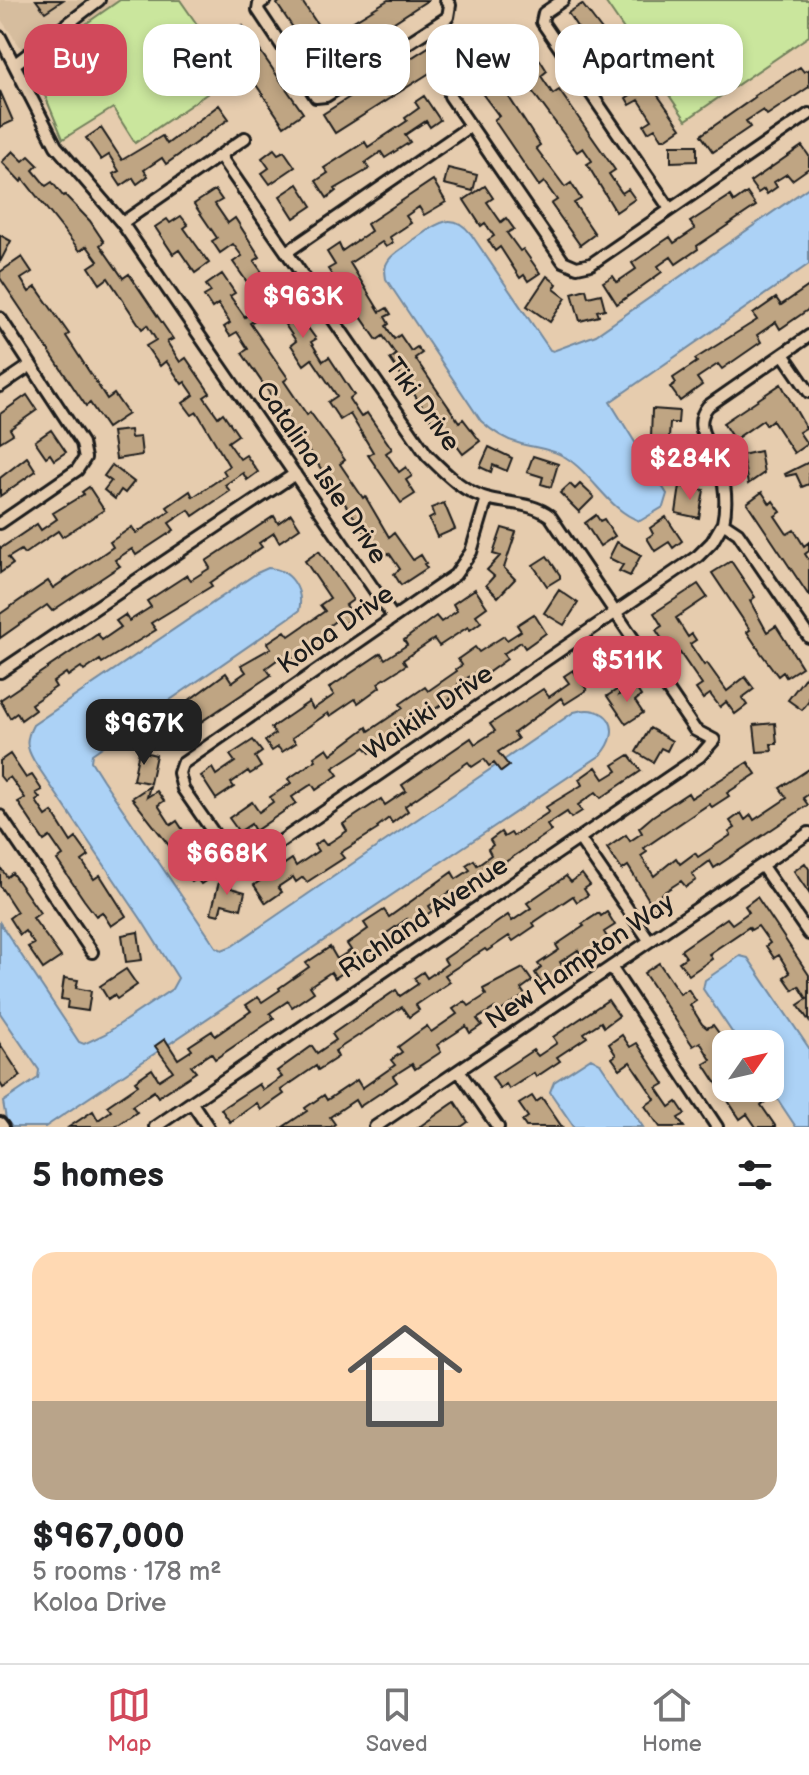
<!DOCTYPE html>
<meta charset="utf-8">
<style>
body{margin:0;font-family:"Balsamiq Sans",sans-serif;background:#f6f6f6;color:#202124;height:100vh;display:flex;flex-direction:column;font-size:30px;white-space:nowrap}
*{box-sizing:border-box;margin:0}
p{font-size:26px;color:#757577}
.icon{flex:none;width:44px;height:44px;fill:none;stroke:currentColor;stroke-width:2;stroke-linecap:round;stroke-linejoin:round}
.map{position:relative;height:1127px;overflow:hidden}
.sheet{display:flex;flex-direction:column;background:#fff;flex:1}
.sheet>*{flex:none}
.banner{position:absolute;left:24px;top:24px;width:762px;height:72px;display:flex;gap:16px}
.needle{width:52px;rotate:56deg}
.fabs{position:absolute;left:712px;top:1030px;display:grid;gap:16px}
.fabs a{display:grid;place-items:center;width:72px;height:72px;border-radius:16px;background:#fff;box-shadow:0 4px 12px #0003;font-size:40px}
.price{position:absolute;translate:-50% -68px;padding:0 18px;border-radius:16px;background:#d1495b;color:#fff;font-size:26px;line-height:52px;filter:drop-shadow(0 2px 4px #0008)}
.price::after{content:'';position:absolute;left:50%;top:48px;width:24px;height:18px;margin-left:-12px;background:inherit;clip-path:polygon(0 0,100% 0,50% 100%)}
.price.active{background:#222;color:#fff}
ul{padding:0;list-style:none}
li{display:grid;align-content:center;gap:16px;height:424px;padding:0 32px}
li span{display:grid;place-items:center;height:248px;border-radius:24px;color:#555}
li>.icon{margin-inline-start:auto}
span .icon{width:144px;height:144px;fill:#fffc;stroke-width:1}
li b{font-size:34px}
h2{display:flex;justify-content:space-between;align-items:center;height:96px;padding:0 32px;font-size:34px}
.tag{padding:0 28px;border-radius:24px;background:#fff;box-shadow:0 4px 12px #0003;font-size:28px;line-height:72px}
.tag.active{background:#d1495b;color:#fff}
.tabs{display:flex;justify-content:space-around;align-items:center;height:112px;border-top:2px solid #e0e0e0;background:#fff;font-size:22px;color:#757577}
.tabs a{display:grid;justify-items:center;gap:4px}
.tabs .active{color:#d1495b}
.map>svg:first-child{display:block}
</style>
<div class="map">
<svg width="809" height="1127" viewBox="0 0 809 1127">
<rect width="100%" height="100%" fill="#e6ccae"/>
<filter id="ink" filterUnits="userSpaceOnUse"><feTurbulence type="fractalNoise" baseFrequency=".0125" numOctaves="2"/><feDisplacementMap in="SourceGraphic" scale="16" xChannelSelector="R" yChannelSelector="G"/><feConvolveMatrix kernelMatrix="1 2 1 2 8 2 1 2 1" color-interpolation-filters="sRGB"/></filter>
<g filter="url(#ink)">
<!-- built -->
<path fill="#d6bd9e" d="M0 0H120L31 62 0 18Z"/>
<!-- green -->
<path fill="#cae69d" stroke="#73815c" stroke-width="2" d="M120 0H180L233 76 135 143 113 108 63 139 31 62Z
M604 0H809V36L686 120Z"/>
<!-- water -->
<path fill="#acd2f6" stroke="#72899f" stroke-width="2" d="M809 187V264L610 402 667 494 663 507 640 521C609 511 593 474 565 457 550 448 534 448 518 443 503 439 492 431 481 421L386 279C385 272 384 267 388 261 393 253 405 247 412 241 433 227 451 208 471 234L550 350 553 351 596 335Z
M268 568C291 569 304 590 299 611L92 754 91 761 103 780 216 947 222 950 232 946 574 712C607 703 625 728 601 755L45 1127H12L6 1119 3 1102 38 1078 39 1070 0 1013V923L79 1042 84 1044 105 1034 172 989 178 978 141 919 34 761C26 747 25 740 33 725L257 573Z
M740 956 748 958 809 1048V1127H796L770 1088V1044H740L703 989 705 980Z
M591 1058 600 1063 643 1127H574L550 1092 554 1082Z"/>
<!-- building -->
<path fill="#bfa583" stroke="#1c1c1c" stroke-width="2" d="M36 0H63L45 12Z
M282 0H301L322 31 304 44 277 4Z
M388 0H428L337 59 324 39Z
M582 4 611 42 617 38 628 54 630 52 636 61 631 64 645 85 649 83 681 128 665 139H662L655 128 648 132 644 125 652 120 639 100 630 105 626 98 632 94 618 72 610 77 568 13Z
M243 26 303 113 284 126 225 39Z
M460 27 472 46 335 133 323 114Z
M520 33 526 42 520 46 533 65 540 60 547 71 541 76 553 94 559 90 615 170 609 174 622 193 628 189 635 199 616 212 587 164 592 161 583 148 577 152 532 91 528 94 516 76 520 73 502 45Z
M800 67 804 72 809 69V87L767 115 763 110 746 121 750 127 713 152 701 135 755 97 754 96Z
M490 68 540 145 536 148 565 187 571 183 581 199 574 203 595 234 580 245 551 204 557 200 544 182 539 186 494 120 499 116 472 80Z
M0 91 13 121 0 127Z
M424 96 440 120 430 127 426 121 405 135 410 142 385 158 381 152 365 163 369 169 335 189 336 191 327 198 316 181 328 173 324 168 365 142 368 147 407 121 405 118 419 108 415 102Z
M219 105 229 119 166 164 162 158 144 170 148 176 137 184 133 178 121 186 113 174 119 171 109 155 101 160 86 138 101 128 122 160 162 136 167 144Z
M671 145H697V161L671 162Z
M802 146 809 156V168L792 180 787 174 774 182 777 187 767 194 764 189 758 193 750 182Z
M274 149 278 154 284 151 295 167 270 184 262 173 269 168 262 158Z
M13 151 23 161 29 156 38 165 33 170 46 186 52 182 63 196 65 195 90 221 104 242 100 245 123 278 129 274 173 339 167 342 180 362 186 358 210 393 204 397 218 417 223 413 238 435 228 442 240 459 246 455 258 472 247 480 243 473 225 485 230 491 193 516 189 510 169 523 174 530 136 555 132 549 115 560 120 566 96 582 52 611 47 605 0 638V614L48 581 53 588 113 547 110 542 132 527 136 533 170 511 167 507 190 491 193 497 226 475 223 470 229 466 197 412 192 415 183 403 194 395 185 382 182 384 166 361 160 366 146 346 156 340 147 325 142 329 108 278 100 284 89 267 98 261 87 246 80 251 23 179 21 182 2 162Z
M448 168 477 175 473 191 444 184Z
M433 180 446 202 424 215 419 207 406 216 411 223 390 237 393 243 386 247 382 242 350 263 380 312 387 308 391 314 385 317 389 324 386 326 394 339 400 335 411 351 417 347 422 353 415 358 459 422 463 419 480 441 463 454 442 426 438 429 390 359 396 355 383 336 377 340 328 269 335 265 327 252 339 244 342 251 371 231 367 224Z
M298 184 312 206 294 218 280 196Z
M485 186 493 198 487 202 501 222 506 218 514 229 507 233 520 251 523 249 540 273 528 281 524 275 520 278 500 247 495 251 488 240 494 236 485 223 481 226 464 200Z
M215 190 222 200 215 204 228 223 235 218 260 257 254 261 267 279 273 275 277 281 275 282 316 339 311 342 323 361 329 357 354 395 349 399 361 417 367 413 392 449 386 453 399 472 406 467 412 476 406 480 415 494 401 503 368 455 373 452 350 414 340 420 328 402 337 396 312 359 304 365 291 345 296 341 273 307 270 309 251 280 247 282 233 262 242 256 233 244 220 253 212 241 217 238 194 204Z
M747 193 756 206 697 246 698 249 676 264 671 257 658 266 662 272 617 304 603 282 613 276 617 282 636 269 632 263 661 243 670 237 674 243 695 229 690 222 730 196 734 202Z
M181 216 188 225 184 228 209 263 195 273 179 250 173 254 155 227 167 219 170 223Z
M0 235 11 241 0 262Z
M22 257 32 272 21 279 29 292 36 287 69 334 66 336 107 399 114 394 128 414 107 428 90 403 86 406 0 278V272Z
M222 274 235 293 230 296 245 317 250 313 255 320 250 323 288 378 284 381 307 415 310 412 345 460 340 464 363 498 365 496 389 537 394 533 413 560 421 555 426 563 424 564 427 568 401 585 394 574 400 569 389 553 382 558 242 353 248 349 237 332 230 336 224 327 230 323 218 304 212 308 204 296 211 292 206 285Z
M547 276 557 284 554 289 566 298 550 322 527 306Z
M809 286V309L780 329 776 322 757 335 761 342 722 369 718 364 697 378 702 385 680 401 670 387 676 383 673 378 697 362 695 359 757 320 753 314 776 298 781 305Z
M586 289 588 297 601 294 605 309 597 311 599 316 580 321 572 293Z
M781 384 806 428 799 432 807 444 794 453 772 420 766 425 763 420 734 440 723 423Z
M27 395 37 410 10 429 13 434 0 442V414Z
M652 409 679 411 678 423H670L669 438H651Z
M51 430 66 452 54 460 50 454 46 457 35 441Z
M130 430 131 438 140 437 142 455 116 459 112 432Z
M682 442 688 452 681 456 690 469 678 478 674 470 667 475 656 459Z
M489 447 512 458 507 471 493 465 491 472 480 467Z
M760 451 764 473 748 484 742 455Z
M533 456 558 464 551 487 541 484 543 477 527 472Z
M27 457 36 471 0 496V478Z
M809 462V484L802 487 796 474 786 476 785 474Z
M112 465 134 482 125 493 121 490 115 499 104 490 111 481 104 476Z
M570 484 575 489 580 484 594 497 579 512 560 493Z
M680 486 704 490 699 518 676 513Z
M89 487 104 510 62 537 58 531 24 554 21 550 8 558 13 564 0 573V546L1 548 37 524 41 530 57 519 53 513 84 494 82 492Z
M762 492 770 504 773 501 781 512 775 516 787 534 794 530 804 546 809 542V551L805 554 809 560V596L747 503Z
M444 503 455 529 437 537 429 519 434 516 431 508Z
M291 514 300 528 279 542 274 533 259 543 262 547 210 583 212 586 151 623 156 630 102 663 100 660 84 671 81 667 68 676 66 673 53 682 56 687 31 704 35 710 21 720 17 713 10 718 0 700 98 634 102 640 121 627 116 621 125 615 129 621 151 607 147 601 187 575 191 580 210 568 206 561 274 516 278 523Z
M596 515 600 521 604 519 615 536 600 546 585 523Z
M666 517 682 541 673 548 669 542 655 551 647 538 653 534 650 528Z
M502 528 516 532 504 568 515 579 498 597 486 585 494 576 487 570 500 556 493 554Z
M617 542 641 555 630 576 619 571 623 565 609 558Z
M319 551 353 600 346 605 355 617 342 625 338 619 326 628 329 634 289 662 284 655 266 668 271 675 171 742 167 735 154 744 145 730 168 714 173 721 193 708 188 701 226 673 232 682 246 672 241 665 271 648 267 643 285 631 289 636 325 611 320 605 330 598 305 561Z
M547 556 560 575V578L547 586 533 565Z
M731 561 755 597 750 601 767 632 776 626 802 667 786 677 783 672 778 676 761 653 747 632 750 630 712 573Z
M698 584 707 597 676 618 688 637 692 634 696 640 690 644 704 665 707 663 727 691 745 677 754 689 742 698 747 705 735 714 726 702 720 707 710 694 703 699 696 689 702 685 680 653 674 657 656 630 662 626 654 613Z
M475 589 487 607 476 615 481 622 470 630 468 627 439 646 434 639 403 660 406 665 378 683 380 687 358 703 355 699 330 716 328 713 292 738 296 743 282 752 278 747 272 751 265 741 275 734 271 728 309 702 313 709 334 695 329 688 381 653 385 659 407 645 404 640 436 616 441 622 457 611 453 604Z
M559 590 578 603 564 625 544 613Z
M534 614 546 633 525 648 521 642 503 654 507 659 479 679 475 673 458 684 462 691 426 715 422 709 403 721 407 727 370 753 365 747 333 768 338 775 316 790 312 784 292 797 296 803 255 831 251 824 239 832 229 818 252 802 259 812 273 802 270 797 291 783 288 779 316 760 314 757 327 748 331 754 367 727 369 731 403 708 400 704 425 687 428 691 457 671 456 669 462 665 458 659 475 647 479 652 504 636 507 640 521 631 517 625Z
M603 655 615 656 614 665 623 666 621 681 585 676 587 659 602 661Z
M573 670 587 690 565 704 561 698 514 733 518 739 498 752 509 766 501 772 494 763 489 766 484 759 472 767 468 762 405 806 408 811 392 823 389 818 377 827 378 829 340 853 344 858 307 882 303 877 296 882 293 877 278 887 282 892 266 903 254 885 292 859 296 866 318 851 314 845 322 840 326 845 347 831 343 824 381 799 385 805 406 791 402 785 471 738 475 744 495 731 490 724 543 689 549 697 569 683 564 676Z
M809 672V701L802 710 788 700Z
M634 685 641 696 635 701 643 713 626 724 607 696 620 688 619 695Z
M775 723 777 744H771L772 751 757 752 754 725Z
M650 728 672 741 667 751 661 748 653 762 636 752Z
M253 740 262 752 255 757 261 767 250 774 248 771 231 783 234 787 216 799 201 776 212 768 216 775 235 762 230 755Z
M139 751 156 755 150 783 133 780Z
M10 754 26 778 32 775 42 790 36 793 40 798 36 801 46 816 52 812 71 842 76 838 89 856 82 861 94 879 100 875 126 916 111 926 102 912 96 916 84 900 57 860 63 856 50 837 44 841 18 802 25 798 10 777 4 781 0 776V761Z
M629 755 641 771 601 798 596 792 578 805 582 811 571 818 567 812 547 825 551 831 454 897 450 892 429 906 432 911 411 926 407 919 384 935 388 941 373 952 335 978 331 972 310 986 314 992 292 1007 288 1001 270 1013 274 1019 215 1059 211 1053 191 1066 196 1072 158 1097 154 1091 132 1106 137 1112 115 1127H69L93 1111 98 1120 111 1111 107 1106 132 1089 138 1085 135 1081 152 1069 159 1080 173 1071 155 1046 165 1039 178 1059 192 1050 189 1046 212 1031 215 1036 251 1011 246 1005 258 997 262 1002 280 990 279 988 309 967 306 963 330 947 337 959 351 950 347 944 368 929 364 923 384 910 389 917 452 872 456 879 470 870 466 865 474 860 477 865 491 855 488 849 493 845 490 840 501 832 504 837 511 833 513 836 549 812 546 807 582 785 579 779 596 767 604 779 617 771 613 765Z
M748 762 756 774 727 793 729 796 712 807 709 804 644 848 647 852 641 856 654 876 676 858 680 864 695 853 698 857 731 835 729 832 735 828 730 821 741 813 745 820 751 815 754 820 787 798 780 788 809 769V794L803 798 808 805 714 868 710 861 692 874 696 880 686 887 681 881 661 894 665 900 654 908 628 866 622 870 607 848 626 835 630 841 642 833 639 828 653 816 688 793 691 798Z
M150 786 147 797 157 791 164 801 158 805 171 825 177 821 213 876 201 884 197 879 192 882 178 862 185 857 176 844 171 848 132 798Z
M805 863 809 869V893L794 871Z
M0 867 7 877 12 873 40 913 33 918 61 957 43 969 28 947 34 944 25 931 20 935 9 918 17 912 0 886Z
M582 874 590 885 584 889 588 895 577 902 573 896 533 923 535 926 513 941 509 936 487 951 485 949 445 975 450 982 416 1005 419 1010 409 1017 402 1007 335 1051 338 1057 318 1070 316 1066 281 1090 284 1094 261 1110 257 1103 230 1122 221 1109 259 1084 263 1090 282 1077 277 1071 312 1046 317 1053 336 1040 332 1034 396 990 400 996 418 984 414 978 423 972 427 978 447 964 444 959 508 915 512 921 531 908 527 903 566 876 571 882Z
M220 878 232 881 231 888 245 892 241 909 222 904 219 915 211 913Z
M757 897 809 975V1021L798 1005 807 999 799 986 793 990 784 977 790 973 779 955 774 958 766 946 770 943 758 926 751 930 749 927 709 954 712 959 689 975 679 962 686 957 681 950 727 918 732 924 749 912 745 906Z
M607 912 615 925 604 932 608 939 582 956 578 950 560 962 564 969 542 984 535 973 541 968 538 964 559 950 556 945 584 926 582 924 599 913 601 916Z
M138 932 142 960 126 962 122 935Z
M659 963 680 994 688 989 696 1001 690 1005 702 1024 707 1028 713 1025 721 1036 716 1040 719 1046 717 1048 726 1061V1088H738L745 1098 757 1090 765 1102 761 1105 776 1127H756L747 1114 740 1119 704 1064 711 1060 700 1042 693 1046 644 973Z
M523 968 532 981 521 989 525 995 498 1013 495 1008 477 1019 482 1025 470 1033 466 1026 454 1034 437 1045 441 1052 415 1069 412 1064 393 1076 397 1082 359 1107 355 1100 330 1117 335 1124 331 1127H283L307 1111 305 1108 324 1095 327 1100 357 1080 362 1088 395 1065 391 1060 402 1052 398 1047 414 1035 427 1026 431 1032 457 1014 453 1009 465 1001 469 1006 486 995 483 989Z
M126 969 137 985 117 999 114 995 108 999 100 986Z
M64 978 78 980 76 988 91 991 88 1011 67 1008 68 1000 61 999Z
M608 1000 619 1016 604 1027 601 1022 584 1033 587 1037 557 1057 560 1061 536 1077 534 1073 509 1089 506 1084 500 1089 492 1077 533 1050 538 1056 557 1043 553 1037Z
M622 1035 630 1047 637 1043 664 1084 657 1088 670 1107 677 1102 685 1114 678 1118 684 1127H660L645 1106 655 1099 630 1062 620 1069 612 1058 616 1055 609 1044Z
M0 1044 21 1076 3 1088 0 1083Z
M532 1096 536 1102 542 1098 562 1127H526L522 1121 528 1117 519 1104Z
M455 1102 468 1122 461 1127H419Z"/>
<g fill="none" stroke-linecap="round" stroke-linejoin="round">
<defs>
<path id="minor" d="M265 0 259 4 258 10 316 97 326 96 448 17 450 5 446 0
M563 0 544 13 542 22 670 209
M0 37 56 146 122 223 393 617
M15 64 99 0
M450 96 563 261 577 267 591 264 809 114
M122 223 245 138
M287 252 470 126
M0 318 82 443 85 458 77 470 0 523
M809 336 708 406C689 429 715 448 721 471 726 489 727 505 723 523L738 533 809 637
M783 354 809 392
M0 386 31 365
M487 498 471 552 455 575 182 764 179 773 183 789 229 855C237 862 244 863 255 859L698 556 712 542 723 523
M0 672 295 474
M0 816 92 952
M579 838 649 940
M762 866 809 934
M611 967 717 1127
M459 1071 498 1127
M192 1103 208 1127
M0 1123 3 1127
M155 1127 700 756 714 740 695 730 550 516C533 503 511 504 490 499 464 493 445 473 427 455L220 156
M375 1127 809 833"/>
</defs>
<!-- minor casing -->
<use href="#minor" stroke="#1c1c1c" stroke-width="16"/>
<!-- minor -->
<use href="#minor" stroke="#e6ccae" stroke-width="10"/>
</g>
</g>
<g text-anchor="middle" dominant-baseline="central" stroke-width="6" stroke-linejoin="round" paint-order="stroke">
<!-- street labels -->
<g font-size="26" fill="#1c1c1c" stroke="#e6ccae">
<text transform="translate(422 405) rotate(54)">Tiki Drive</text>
<text transform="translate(321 473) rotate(56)">Catalina Isle Drive</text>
<text transform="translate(336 630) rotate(-35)">Koloa Drive</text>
<text transform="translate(429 713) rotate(-34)">Waikiki Drive</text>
<text transform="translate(424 918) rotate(-34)">Richland Avenue</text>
<text transform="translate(580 962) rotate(-34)">New Hampton Way</text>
</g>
</g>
</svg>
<div class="fabs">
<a><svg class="needle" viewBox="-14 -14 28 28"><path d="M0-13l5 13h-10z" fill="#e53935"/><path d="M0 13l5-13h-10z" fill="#757577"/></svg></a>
</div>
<b class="price" style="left:303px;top:340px">$963K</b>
<b class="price" style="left:690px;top:502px">$284K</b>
<b class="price" style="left:627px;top:704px">$511K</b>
<b class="price active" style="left:144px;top:767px">$967K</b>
<b class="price" style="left:227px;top:897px">$668K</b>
<div class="banner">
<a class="tag active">Buy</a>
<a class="tag">Rent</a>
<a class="tag">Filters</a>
<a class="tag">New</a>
<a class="tag">Apartment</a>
</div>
</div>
<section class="sheet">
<h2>5 homes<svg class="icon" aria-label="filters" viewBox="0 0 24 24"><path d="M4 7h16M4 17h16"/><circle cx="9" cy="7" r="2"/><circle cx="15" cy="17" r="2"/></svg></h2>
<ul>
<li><span style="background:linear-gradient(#ffd9b3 60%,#b9a48a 0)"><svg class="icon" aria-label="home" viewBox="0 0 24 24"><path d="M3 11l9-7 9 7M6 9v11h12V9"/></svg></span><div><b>$967,000</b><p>5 rooms · 178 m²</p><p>Koloa Drive</p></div></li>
</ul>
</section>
<nav class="tabs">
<a class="active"><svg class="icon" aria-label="map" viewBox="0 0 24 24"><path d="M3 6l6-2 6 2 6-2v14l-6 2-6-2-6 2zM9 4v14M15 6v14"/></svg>Map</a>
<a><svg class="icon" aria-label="saved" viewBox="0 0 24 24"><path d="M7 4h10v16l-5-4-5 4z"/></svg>Saved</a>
<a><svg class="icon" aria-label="home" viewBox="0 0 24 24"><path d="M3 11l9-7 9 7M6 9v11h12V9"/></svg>Home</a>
</nav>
